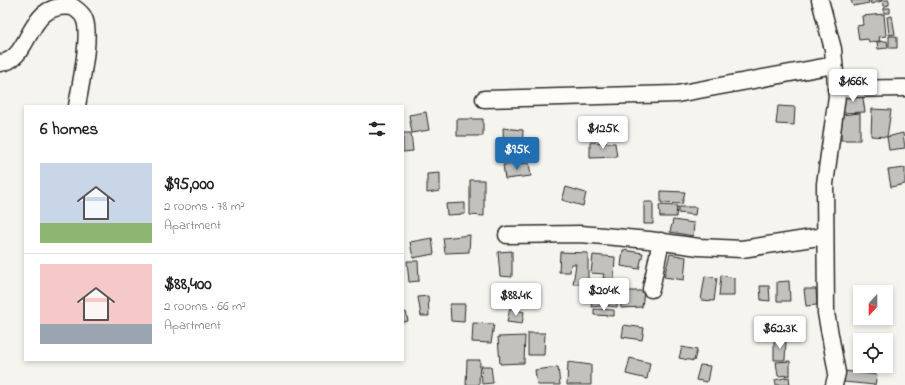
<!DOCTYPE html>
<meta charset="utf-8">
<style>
body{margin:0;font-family:"Indie Flower",sans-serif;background:#f6f6f6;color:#222;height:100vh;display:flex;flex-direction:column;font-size:15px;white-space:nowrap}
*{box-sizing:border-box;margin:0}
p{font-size:13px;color:#767676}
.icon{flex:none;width:22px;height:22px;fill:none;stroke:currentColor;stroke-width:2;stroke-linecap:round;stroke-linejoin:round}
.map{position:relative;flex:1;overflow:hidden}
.details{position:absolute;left:24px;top:105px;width:380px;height:256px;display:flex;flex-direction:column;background:#fff;border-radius:0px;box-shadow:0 2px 6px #0003}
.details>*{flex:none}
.needle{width:26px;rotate:201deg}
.fabs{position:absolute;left:853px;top:285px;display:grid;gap:8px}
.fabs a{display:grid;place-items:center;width:40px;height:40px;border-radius:0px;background:#fff;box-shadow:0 2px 6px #0003;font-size:20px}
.price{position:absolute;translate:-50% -34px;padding:0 9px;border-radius:4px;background:#fff;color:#222;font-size:13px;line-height:26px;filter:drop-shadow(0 1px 2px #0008)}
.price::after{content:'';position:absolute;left:50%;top:24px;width:12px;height:9px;margin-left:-6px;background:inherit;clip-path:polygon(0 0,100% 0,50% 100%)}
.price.on{background:#1f6fb2;color:#fff}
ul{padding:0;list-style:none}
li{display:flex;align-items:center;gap:12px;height:100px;padding:0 16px}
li+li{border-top:1px solid #e0e0e0}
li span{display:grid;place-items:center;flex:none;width:112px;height:80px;border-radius:0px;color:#555}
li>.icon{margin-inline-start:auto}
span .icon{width:48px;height:48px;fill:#fffc;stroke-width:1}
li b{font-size:17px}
h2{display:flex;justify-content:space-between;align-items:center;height:48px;padding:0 16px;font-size:17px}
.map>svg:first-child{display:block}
</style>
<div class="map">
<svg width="905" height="385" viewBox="0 0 905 385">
<rect width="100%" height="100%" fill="#f5f4ef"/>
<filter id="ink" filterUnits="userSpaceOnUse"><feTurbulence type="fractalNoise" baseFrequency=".025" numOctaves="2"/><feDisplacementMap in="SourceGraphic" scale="8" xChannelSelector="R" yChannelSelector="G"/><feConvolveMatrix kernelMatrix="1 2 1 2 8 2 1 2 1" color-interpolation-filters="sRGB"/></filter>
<g filter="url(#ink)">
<!-- building -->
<path fill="#c2c1be" stroke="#2b2b2b" d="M851 0H868L869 3 853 6Z
M870 0H882V1L871 4Z
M883 0H889V5L884 6Z
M884 8H890V13H884Z
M884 14 886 36 879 37 880 41 869 42 868 39 859 40 857 26 863 25 862 16Z
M892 16 895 34 889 35 887 17Z
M889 36H897V48H889Z
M887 41 888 48 878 49 877 42Z
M862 92 865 112 842 113 841 96Z
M778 106 795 107 794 125 776 124Z
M872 109 891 110 887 137 871 136Z
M426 112 429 130 412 133 409 115Z
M860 113V140H841V115Z
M457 119H483V136H457Z
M503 128 523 130 522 152 504 151Z
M403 133H411L413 151 403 152Z
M903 133 905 148 889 150 887 137Z
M590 142 615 143 617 157 590 158Z
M529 163 531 176 505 179 503 165Z
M905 168V184L891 187 888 170Z
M440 173V191L427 193V174Z
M470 180H484V216L470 215Z
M566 187 586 193 583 206 562 200Z
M661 191 685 192 682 204 661 203Z
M644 202H653V224H644Z
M465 203V214L447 215 446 204Z
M659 205 677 206 676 217H660Z
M678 207H696L695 215 678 213Z
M673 220 694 223 693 236 670 232Z
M470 235 469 252 445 253 443 238Z
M432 238 434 254 413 258 410 242Z
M623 250 643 253 639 269 621 266Z
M512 251V277L500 276 498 252Z
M560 252 588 253V284H573L576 264H571L570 272H559Z
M670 254 686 257 684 280 664 277Z
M593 255 615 257 614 280 603 278 604 274 591 273Z
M407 261H418L419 281 409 282Z
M721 275 734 278V296H719Z
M705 276 717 278 714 301 701 300Z
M789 281 790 301H777V282Z
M760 286H769L770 301 761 300Z
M606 289H617V307L608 306Z
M804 289H816L817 305 806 306Z
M621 291H644L642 307 621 308Z
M600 292 601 306 592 307 590 293Z
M428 296 429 316H421L418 297Z
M450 304H465L464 322 451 321Z
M510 308 524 312 522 324 507 322Z
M594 309 614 310V316L594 315Z
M406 312 408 321 403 322V313Z
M782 317H793L792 337 783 338Z
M767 320 780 322 777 338 765 340Z
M473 323 494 324 491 343 472 342Z
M624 325 644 328 642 340 622 337Z
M528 333H545L544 355H528Z
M525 336 524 363 500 364 498 337Z
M774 341H786L785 360H774Z
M682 347 697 350 694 361 679 358Z
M630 358 650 363 647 379 626 374Z
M467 360H480L479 385H466Z
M790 361V375L778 376 776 362Z
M568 362 591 365V385H567Z
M700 365 710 366 707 382 696 380Z
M481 366H491L493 383 482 384Z
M558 367 560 385H537L535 370Z
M845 371 877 375 875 385 844 382Z
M789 377 790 385H776L775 380Z"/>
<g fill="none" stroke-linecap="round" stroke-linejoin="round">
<defs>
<path id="minor" d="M820 0 833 49 837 96 825 184 826 313 837 373 834 385
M0 63C33 60 25 0 73 7 77 10 82 13 84 18 92 34 80 87 77 106
M836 89 905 88
M484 99 677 94 834 65
M507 235 581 234 649 240 699 247 742 249 825 236
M651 289 661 241"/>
</defs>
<!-- minor casing -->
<use href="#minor" stroke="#2b2b2b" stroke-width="19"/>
<!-- minor -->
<use href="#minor" stroke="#fdfcf7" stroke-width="16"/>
</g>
</g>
</svg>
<div class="fabs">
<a><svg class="needle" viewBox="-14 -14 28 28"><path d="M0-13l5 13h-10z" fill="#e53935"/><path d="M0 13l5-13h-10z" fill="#767676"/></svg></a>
<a><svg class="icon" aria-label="locate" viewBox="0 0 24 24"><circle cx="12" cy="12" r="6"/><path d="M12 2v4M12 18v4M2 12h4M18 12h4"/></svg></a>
</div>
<b class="price" style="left:853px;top:103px">$166K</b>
<b class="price" style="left:603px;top:150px">$125K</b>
<b class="price on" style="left:517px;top:171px">$95K</b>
<b class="price" style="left:604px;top:312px">$204K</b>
<b class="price" style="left:516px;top:317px">$88.4K</b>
<b class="price" style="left:780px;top:350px">$62.3K</b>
<section class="details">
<h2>6 homes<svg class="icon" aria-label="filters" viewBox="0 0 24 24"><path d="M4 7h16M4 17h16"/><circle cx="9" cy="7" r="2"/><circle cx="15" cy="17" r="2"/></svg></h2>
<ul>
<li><span style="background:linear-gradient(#c9d6e8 75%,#8fb573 0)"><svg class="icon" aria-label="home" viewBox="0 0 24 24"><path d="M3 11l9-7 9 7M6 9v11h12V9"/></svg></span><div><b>$95,000</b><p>2 rooms · 78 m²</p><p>Apartment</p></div></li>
<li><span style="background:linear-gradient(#f6c9c9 75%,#9aa5b1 0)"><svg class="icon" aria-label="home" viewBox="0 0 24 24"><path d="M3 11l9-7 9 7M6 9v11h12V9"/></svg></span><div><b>$88,400</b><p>2 rooms · 66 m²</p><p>Apartment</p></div></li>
</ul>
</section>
</div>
